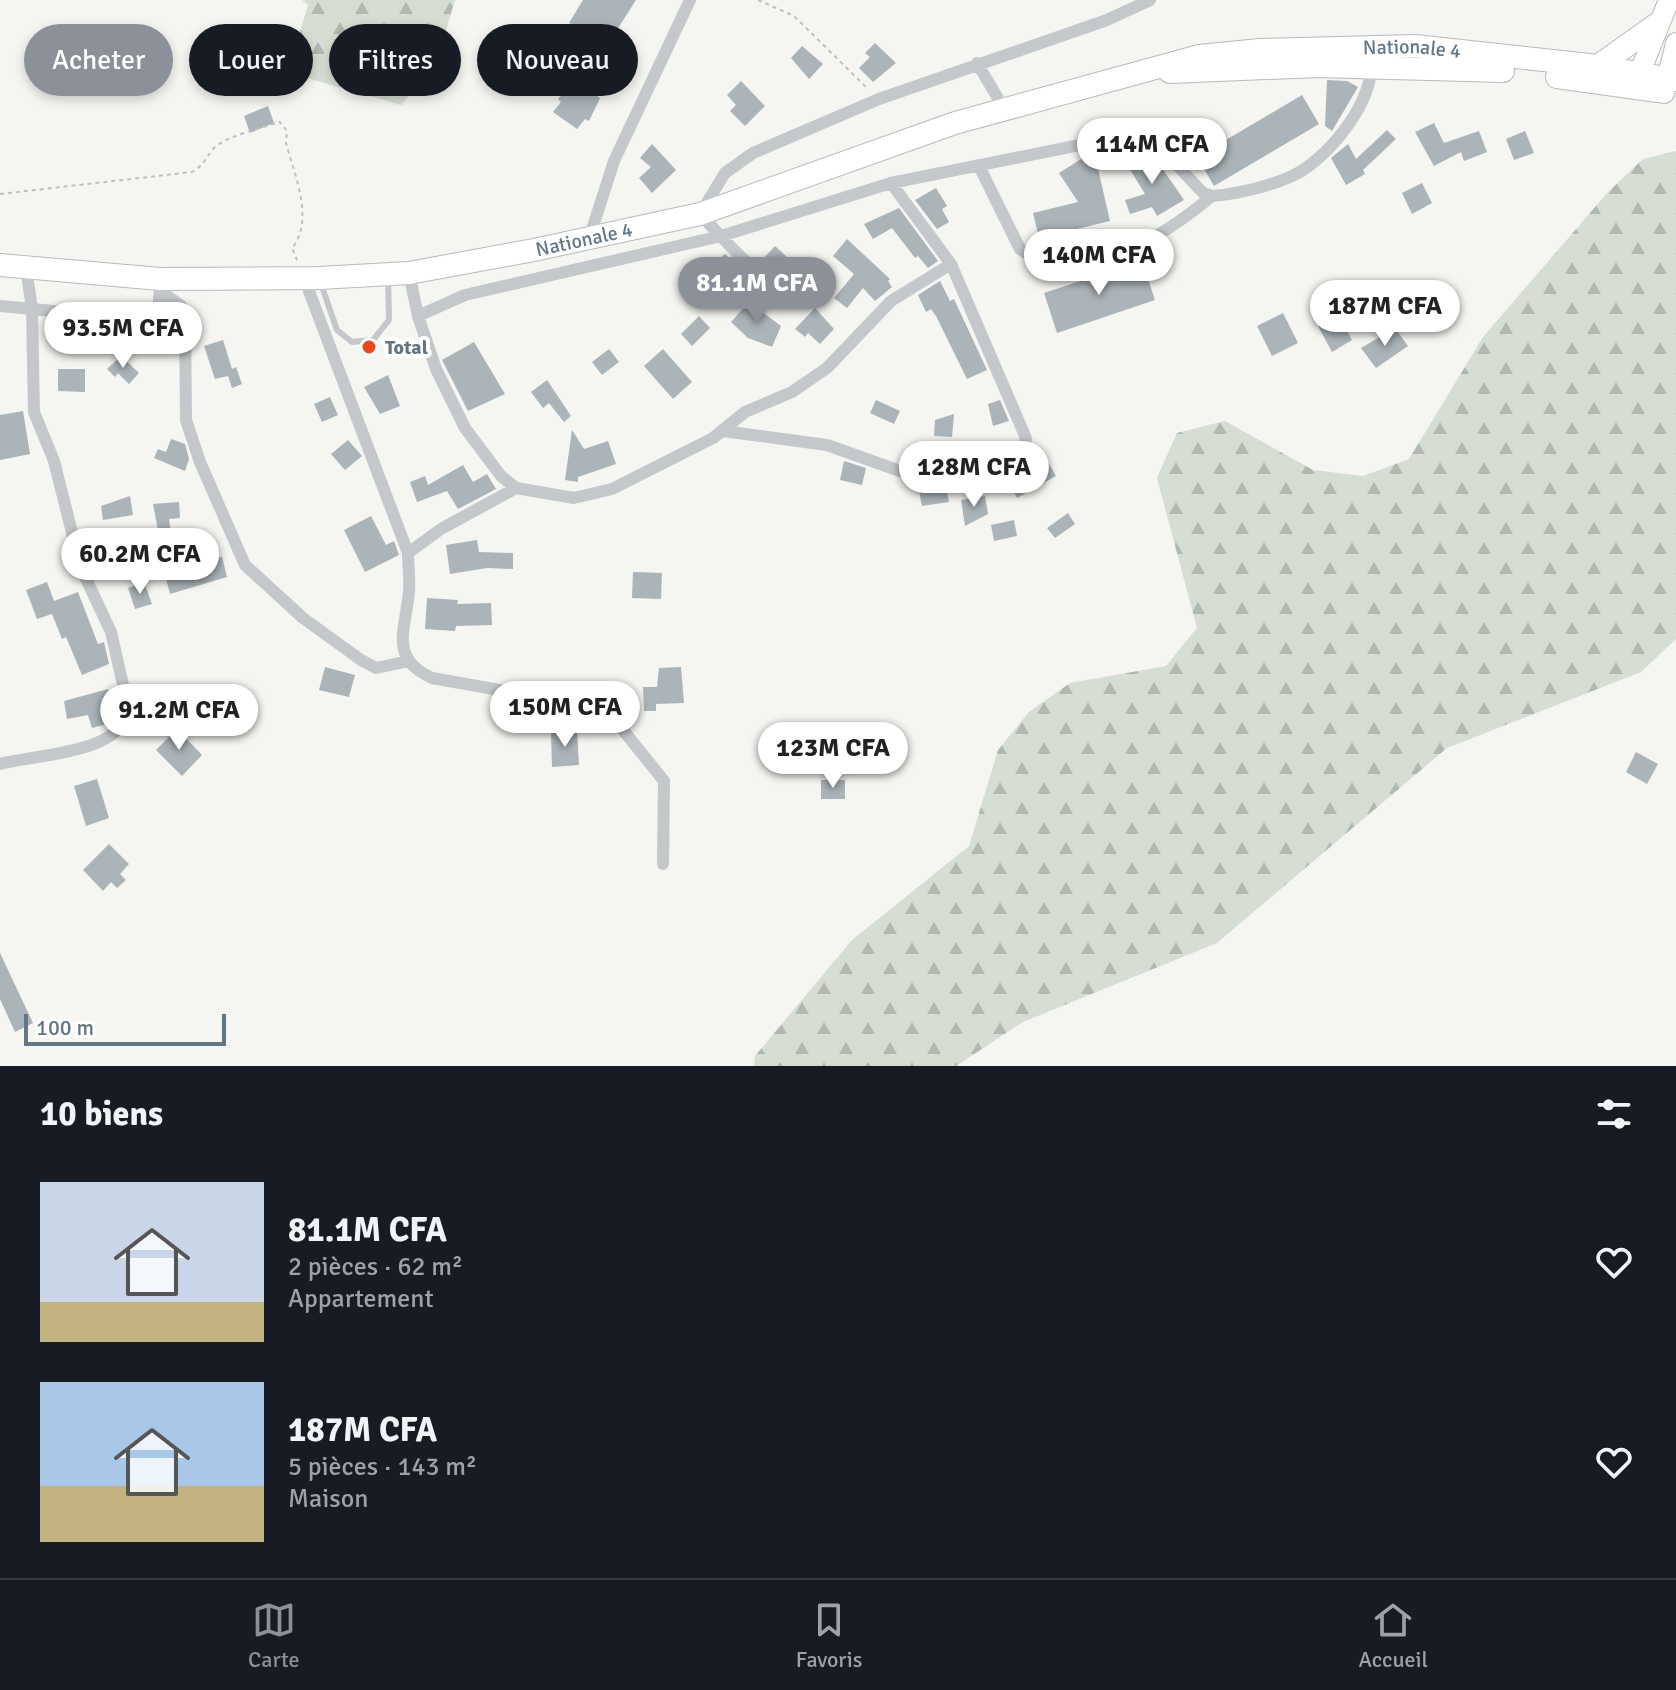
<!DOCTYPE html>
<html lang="fr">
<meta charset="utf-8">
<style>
body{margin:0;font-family:Signika,sans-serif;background:#20242c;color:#f1f3f6;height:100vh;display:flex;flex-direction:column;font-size:30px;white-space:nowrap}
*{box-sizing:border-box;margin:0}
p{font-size:26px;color:#9ea1a6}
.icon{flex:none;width:44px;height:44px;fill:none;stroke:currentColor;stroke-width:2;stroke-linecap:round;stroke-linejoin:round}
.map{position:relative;height:1066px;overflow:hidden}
.sheet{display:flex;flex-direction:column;background:#171b24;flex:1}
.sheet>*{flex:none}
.hud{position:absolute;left:24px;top:24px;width:800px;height:72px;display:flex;gap:16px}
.scale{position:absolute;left:24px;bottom:20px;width:202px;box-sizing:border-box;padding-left:8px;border:4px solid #627684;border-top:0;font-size:22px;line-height:28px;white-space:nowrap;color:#627684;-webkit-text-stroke:6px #fff;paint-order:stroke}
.price{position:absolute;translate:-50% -68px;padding:0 18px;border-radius:28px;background:#fff;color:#222;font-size:26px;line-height:52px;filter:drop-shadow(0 2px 4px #0008)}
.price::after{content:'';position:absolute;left:50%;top:48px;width:24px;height:18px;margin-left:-12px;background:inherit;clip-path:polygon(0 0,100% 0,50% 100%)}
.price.on{background:#8c9099;color:#fff}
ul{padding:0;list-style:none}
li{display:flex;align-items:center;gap:24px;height:200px;padding:0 40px}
li span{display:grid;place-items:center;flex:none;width:224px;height:160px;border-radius:0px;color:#555}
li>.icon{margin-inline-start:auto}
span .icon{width:96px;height:96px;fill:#fffc;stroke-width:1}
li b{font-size:34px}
h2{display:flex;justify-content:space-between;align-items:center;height:96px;padding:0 40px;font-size:34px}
.tag{padding:0 28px;border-radius:36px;background:#171b24;box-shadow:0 4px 12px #0003;font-size:28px;line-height:72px}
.tag.on{background:#8c9099;color:#fff}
.dock{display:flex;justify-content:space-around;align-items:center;height:112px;border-top:2px solid #363941;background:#171b24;font-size:22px;color:#9ea1a6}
.dock a{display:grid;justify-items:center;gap:4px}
.dock .on{color:#8c9099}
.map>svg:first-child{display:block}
</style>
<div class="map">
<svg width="1676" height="1066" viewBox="0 0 1676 1066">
<defs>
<pattern id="forest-firs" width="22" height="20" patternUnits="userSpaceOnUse" patternTransform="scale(2)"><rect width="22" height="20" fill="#d6ddd2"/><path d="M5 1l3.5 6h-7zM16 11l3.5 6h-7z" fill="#b1b8b0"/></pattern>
</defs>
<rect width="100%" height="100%" fill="#f5f5f1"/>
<!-- forest -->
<path fill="url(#forest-firs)" d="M302 0H455L435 67 401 105 300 76 294 52 308 5Z
M1676 151V639L1641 672 1447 748 1217 943 1023 1022 956 1066H754L755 1056 852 940 969 846 998 750 1029 712 1070 683 1166 666 1197 628 1157 478 1177 433 1225 421 1313 470 1363 476 1409 459 1483 337 1608 192 1643 159Z"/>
<!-- building -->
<path fill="#abb4b9" d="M583 0H636L608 44 569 23Z
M875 43 896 63 873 82 859 68 870 57 865 53Z
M802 46 823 64 809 79 791 58Z
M576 80 600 98 589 121 585 119 577 129 553 112 561 102 558 99Z
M1327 80 1347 81 1358 87 1332 131 1325 126Z
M741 81 765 106 745 126 730 111 736 105 727 95Z
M1302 95 1319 124 1214 186 1197 157Z
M268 106 274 123 250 133 244 116Z
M1434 123 1444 143 1479 131 1487 152 1464 161 1461 152 1434 166 1415 132Z
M1387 130 1396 139 1363 170 1365 174 1346 185 1331 158 1348 144 1356 159Z
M1525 131 1534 153 1514 160 1506 139Z
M652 144 676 170 652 193 639 178 651 167 640 158Z
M1149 149 1184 200 1157 216 1152 207 1130 214 1125 200 1145 194 1126 163Z
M1094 151 1110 221 1039 238 1033 213 1078 202 1059 173Z
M1422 183 1432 203 1412 214 1402 193Z
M936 188 947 206 942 209 949 222 937 229 915 200Z
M899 208 938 261 928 268 918 256 915 258 892 228 873 239 864 224Z
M847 239 890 279 888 281 892 287 875 301 863 288 847 308 834 298 854 274 833 256Z
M775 246 787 257 779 272 760 262Z
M725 254 740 268 727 280 713 265Z
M1142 261 1155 300 1057 333 1044 293Z
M940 281 950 301 954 299 987 370 967 379 936 316 931 309 926 312 918 295Z
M749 302 781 326 772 347 748 338 731 322Z
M815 308 834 329 820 344 808 333 805 337 795 329Z
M1283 313 1298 343 1272 356 1257 326Z
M1338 315 1352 340 1332 352 1318 326Z
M699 316 710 328 692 346 681 334Z
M1395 328 1408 346 1376 368 1361 348Z
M223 340 232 369 236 367 242 384 232 388 228 376 215 379 204 346Z
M474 342 505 394 468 411 442 360Z
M609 349 619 362 602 375 592 362Z
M663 349 692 382 673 399 644 366Z
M121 356 139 373 129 384 118 373 115 377 107 369Z
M58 369H85V392L58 391Z
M388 375 400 406 380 414 364 387Z
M547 380 571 416 564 422 549 403 543 408 531 392Z
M330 397 338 415 322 422 314 404Z
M876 400 900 411 894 424 870 413Z
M1000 400 1009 421 993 426 988 404Z
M23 411 30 454 0 460V415Z
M954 414 952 437 934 436 935 420Z
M572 430 584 449 608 441 616 464 578 477V482L565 480Z
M171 439 185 444 189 459 185 471 154 458 158 449 166 452Z
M348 440 362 456 345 470 331 454Z
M1045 457 1056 476 1017 498 1007 478Z
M844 461 866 468 862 485 840 480Z
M463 465 473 482 487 474 496 489 458 509 447 491 417 502 410 482 425 476 428 485Z
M932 474 934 487 946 485 949 502 922 506 916 477Z
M130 496 133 515 103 520 101 506Z
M985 496 988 514 965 526 961 500Z
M179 502 180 518 169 519 172 539 160 541 153 504Z
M1068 513 1075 524 1055 538 1047 528Z
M371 516 386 545 394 541 399 555 365 572 344 530Z
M1014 520 1017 536 994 541 991 525Z
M477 540 479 552 513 553V569L487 568 450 574 446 545Z
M222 557 227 577 170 594 164 571Z
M633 572 662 573 661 599 632 598Z
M47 582 54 601 78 592 98 644 104 642 109 664 82 675 66 637 62 639 52 614 37 619 26 590Z
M144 582 152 604 135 609 128 588Z
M427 598 458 600 457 604 491 603 492 625 456 626 455 631 425 629Z
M325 667 355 675 349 697 319 690Z
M681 667 684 703 656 704V711H644L643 687H657L659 668Z
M108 689 115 718 111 723 92 728 88 715 67 719 64 701Z
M177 729 202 755 182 776 156 750Z
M577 730 579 765 552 767 551 732Z
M1636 752 1658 764 1647 784 1626 772Z
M97 779 109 818 86 826 74 786Z
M821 780H845V799H821Z
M109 844 129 864 120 874 126 880 117 888 111 882 103 891 83 870Z
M0 953 33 1023 15 1032 0 999Z"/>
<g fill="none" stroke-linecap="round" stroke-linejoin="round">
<defs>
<path id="primary" d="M1634 87 1669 0
M1664 93 1676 43"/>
<g id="highway">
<path d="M1598 66 1657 24"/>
<path d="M1170 72 1318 66 1503 71"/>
<path d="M1557 77 1658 91"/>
<path id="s1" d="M0 265 160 279 319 278 409 273 534 250 700 214 955 123 1199 56 1260 50 1415 46 1598 66 1676 80"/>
</g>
</defs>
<!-- primary casing -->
<use href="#primary" stroke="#b5babd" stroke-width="22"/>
<!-- highway casing -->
<use href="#highway" stroke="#b6babd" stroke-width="24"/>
<!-- path -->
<path stroke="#bec0c2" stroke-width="2" stroke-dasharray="4 4" stroke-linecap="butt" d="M758 0 794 16 868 89
M0 194 192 172C204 165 205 159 213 149 223 137 264 127 280 122L287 131 286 143C294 174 315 220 292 248L297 260"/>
<!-- lane -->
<path stroke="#c4c8cb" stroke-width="6" d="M320 281 337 330 352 342 373 340 389 320 388 278"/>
<!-- street -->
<path stroke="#c4c8cb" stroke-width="12" d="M977 63 1005 110
M979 166 1020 249C1081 292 1165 235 1212 196
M590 236 614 161 690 0
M409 273 418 316 436 369 465 428 501 476 516 488 574 498 612 489 713 438 745 412 792 392 827 368 891 301 951 264
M304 278 408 553C408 565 410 578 409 591 406 629 388 658 432 678L594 707 623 730 664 781 663 864
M160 291 181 306 185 314 186 420 200 462 245 565 303 618 361 660 376 668 409 661
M811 300C753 277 741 257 700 214L725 173 753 153 879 99 1107 20 1150 0
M0 306 151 320 158 314 160 286
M418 316 465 295 721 236 891 183 1134 134 1150 136 1203 193 1212 196C1236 194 1267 187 1290 177 1325 162 1370 107 1371 68
M723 431 827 445 900 471 939 464C966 487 1021 474 1026 438L951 264 891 183
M408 553 441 529 516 488
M0 764C38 754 119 754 129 711L111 632 81 568 54 461 34 412 32 309 26 267"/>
<!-- primary -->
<use href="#primary" stroke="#fff" stroke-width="20"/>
<!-- highway -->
<use href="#highway" stroke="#fff" stroke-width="22"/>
</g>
<!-- markers -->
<circle fill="#ec461b" stroke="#fff" stroke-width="3" cx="369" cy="347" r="8"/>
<g text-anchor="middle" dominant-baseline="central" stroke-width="8" stroke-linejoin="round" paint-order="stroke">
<!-- street labels -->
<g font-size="20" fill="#627684" stroke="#fff">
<text stroke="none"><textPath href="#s1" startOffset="1444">Nationale 4</textPath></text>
<text stroke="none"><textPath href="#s1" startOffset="588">Nationale 4</textPath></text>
</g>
<!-- poi labels -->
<g font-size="20" font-weight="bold" fill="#627684" stroke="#fff" text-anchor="start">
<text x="385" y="347">Total</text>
</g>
</g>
</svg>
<div class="scale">100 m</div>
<b class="price" style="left:1152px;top:186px">114M CFA</b>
<b class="price" style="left:1099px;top:297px">140M CFA</b>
<b class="price on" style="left:757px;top:325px">81.1M CFA</b>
<b class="price" style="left:1385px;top:348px">187M CFA</b>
<b class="price" style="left:123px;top:370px">93.5M CFA</b>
<b class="price" style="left:974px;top:509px">128M CFA</b>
<b class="price" style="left:140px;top:596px">60.2M CFA</b>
<b class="price" style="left:565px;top:749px">150M CFA</b>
<b class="price" style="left:179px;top:752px">91.2M CFA</b>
<b class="price" style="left:833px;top:790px">123M CFA</b>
<div class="hud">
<a class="tag on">Acheter</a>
<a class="tag">Louer</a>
<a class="tag">Filtres</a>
<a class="tag">Nouveau</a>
</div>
</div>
<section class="sheet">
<h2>10 biens<svg class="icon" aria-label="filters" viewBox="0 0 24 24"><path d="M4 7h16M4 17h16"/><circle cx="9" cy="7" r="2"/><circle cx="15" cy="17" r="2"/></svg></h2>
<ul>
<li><span style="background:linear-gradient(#c9d6e8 75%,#c2b280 0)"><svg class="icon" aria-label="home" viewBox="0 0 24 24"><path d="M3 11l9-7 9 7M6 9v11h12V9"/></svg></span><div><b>81.1M CFA</b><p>2 pièces · 62 m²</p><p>Appartement</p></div><svg class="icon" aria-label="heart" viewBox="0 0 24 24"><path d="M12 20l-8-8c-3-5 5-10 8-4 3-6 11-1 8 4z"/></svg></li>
<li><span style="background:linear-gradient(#a9c7e8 65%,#c2b280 0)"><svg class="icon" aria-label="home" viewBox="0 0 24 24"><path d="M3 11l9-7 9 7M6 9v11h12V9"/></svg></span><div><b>187M CFA</b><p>5 pièces · 143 m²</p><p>Maison</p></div><svg class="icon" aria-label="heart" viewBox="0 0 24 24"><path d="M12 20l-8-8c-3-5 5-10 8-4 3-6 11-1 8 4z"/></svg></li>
</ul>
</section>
<nav class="dock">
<a class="on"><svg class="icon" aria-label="map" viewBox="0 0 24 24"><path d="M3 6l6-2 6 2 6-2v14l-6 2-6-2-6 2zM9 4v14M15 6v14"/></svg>Carte</a>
<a><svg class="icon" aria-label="saved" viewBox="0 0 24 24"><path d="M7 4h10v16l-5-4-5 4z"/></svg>Favoris</a>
<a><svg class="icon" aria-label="home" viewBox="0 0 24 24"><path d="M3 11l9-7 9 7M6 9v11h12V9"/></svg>Accueil</a>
</nav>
